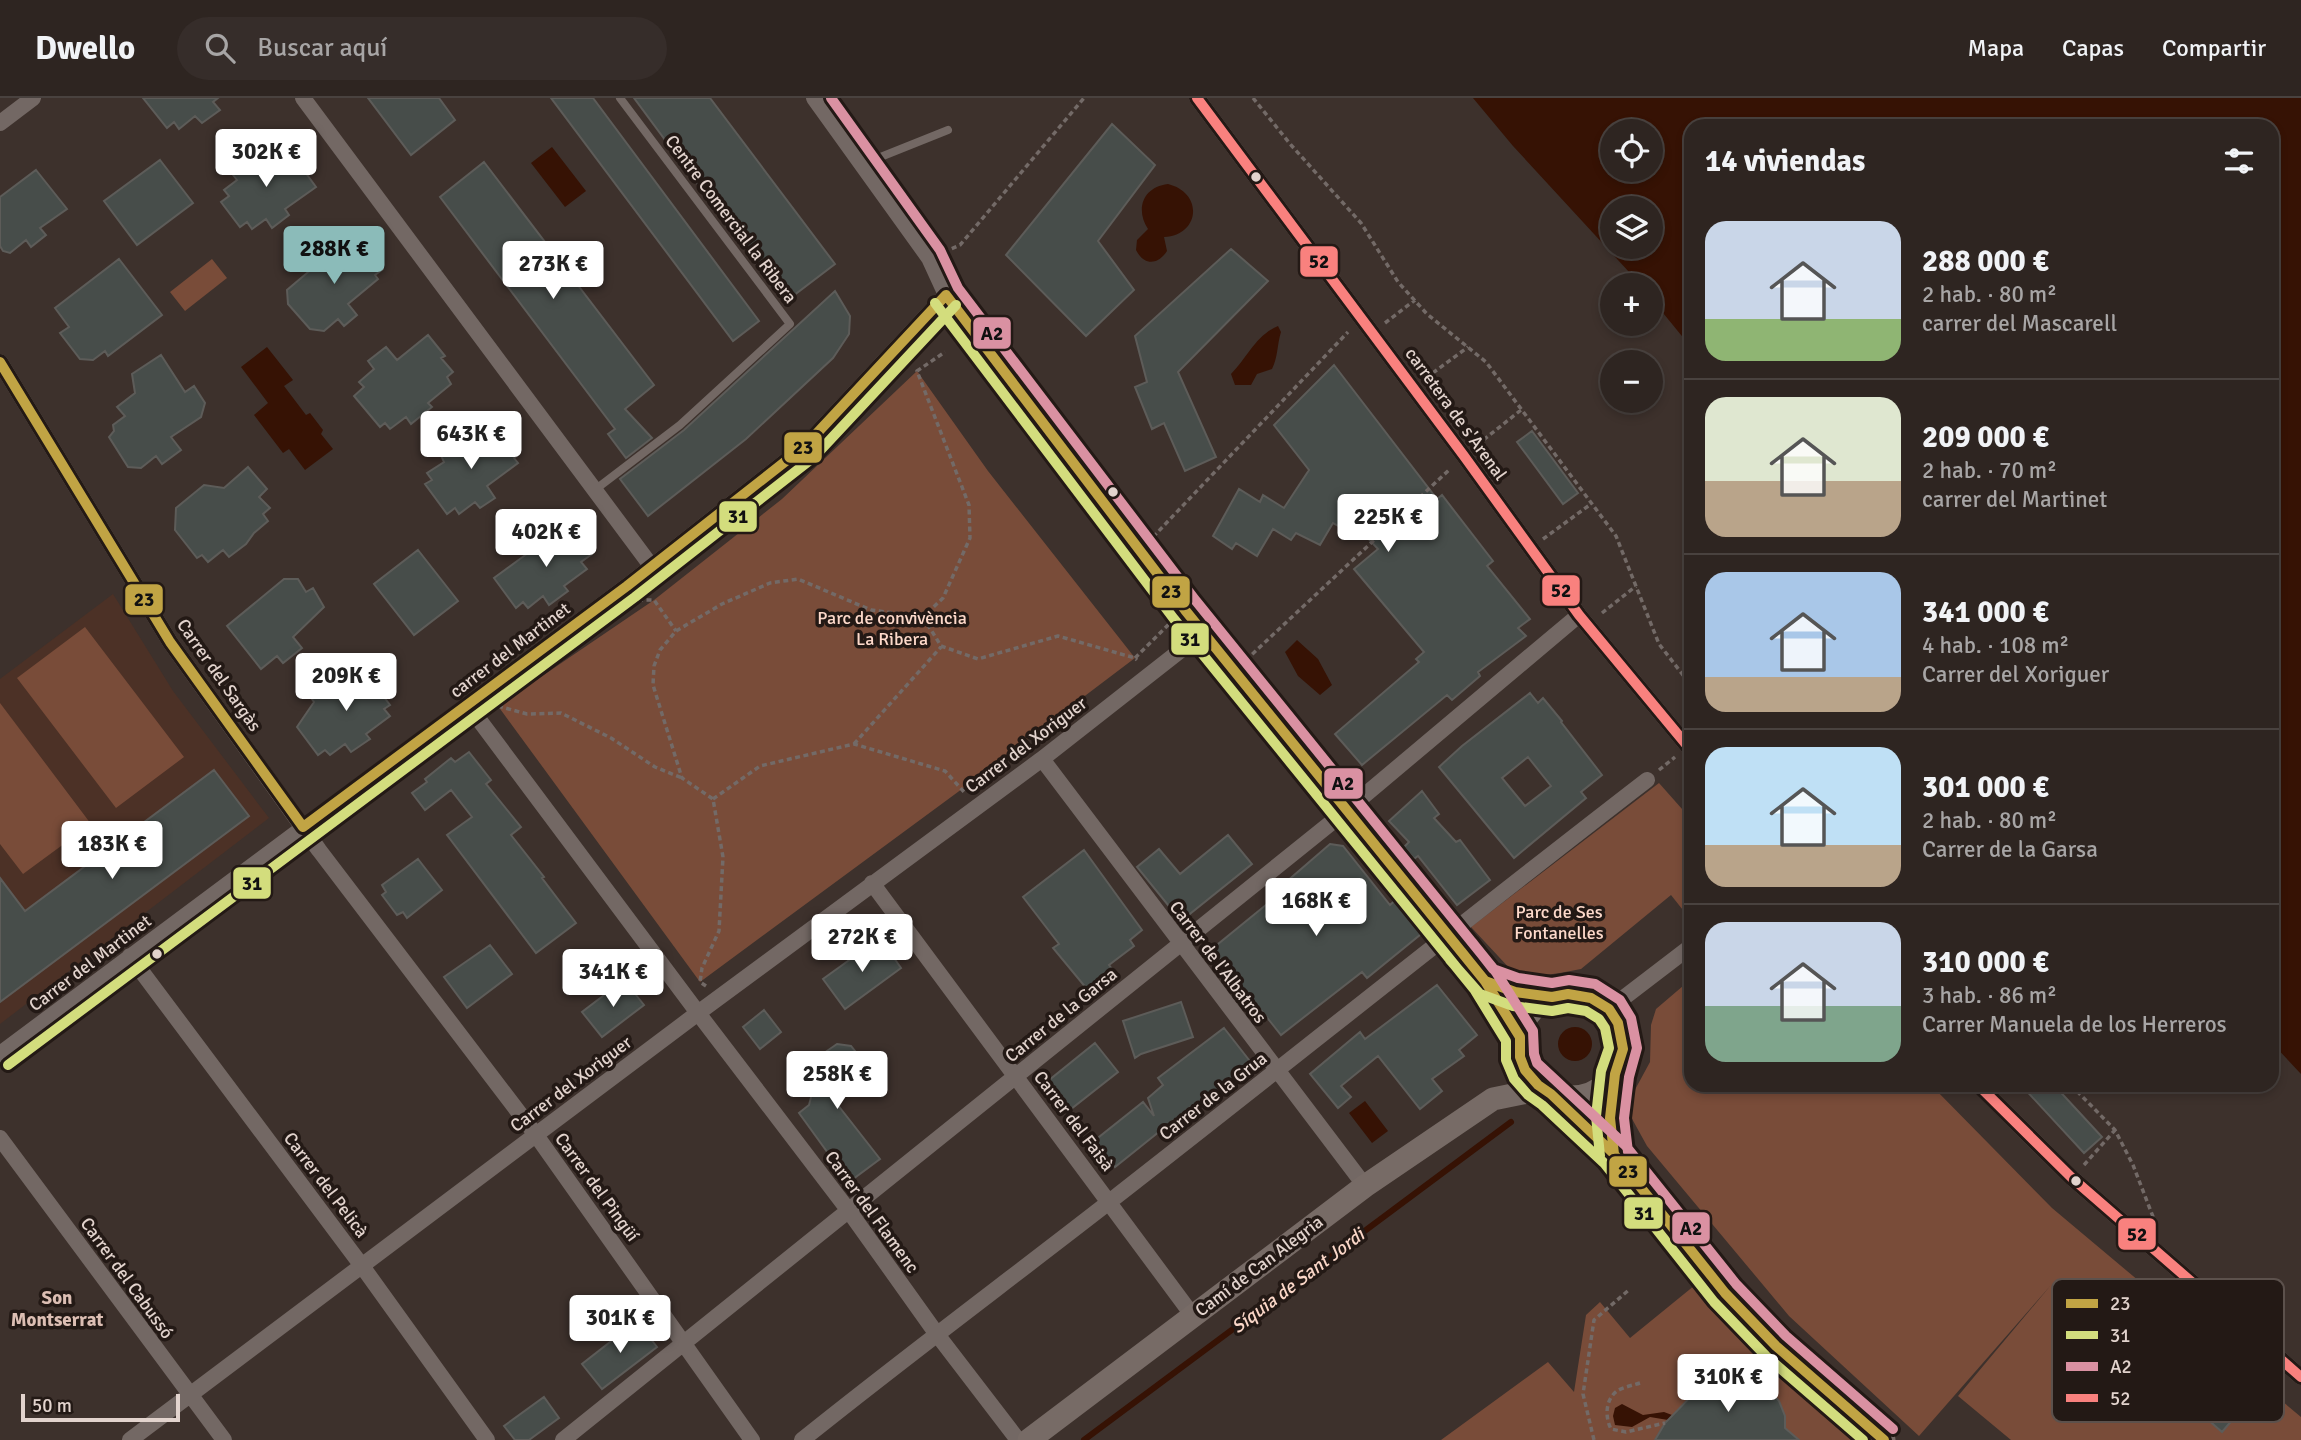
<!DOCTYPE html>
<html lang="es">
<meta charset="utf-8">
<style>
body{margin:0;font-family:Signika,sans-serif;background:#362d2a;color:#f1f3f6;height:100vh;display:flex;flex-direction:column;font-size:26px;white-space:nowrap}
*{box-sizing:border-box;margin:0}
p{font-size:23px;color:#a7a5a5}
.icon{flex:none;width:38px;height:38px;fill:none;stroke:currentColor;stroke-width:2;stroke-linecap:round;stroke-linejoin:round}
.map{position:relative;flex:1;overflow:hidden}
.side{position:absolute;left:1684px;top:21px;width:595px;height:973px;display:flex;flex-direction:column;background:#2e2521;border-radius:21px;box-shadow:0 4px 10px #0003,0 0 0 2px #49423f}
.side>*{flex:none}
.fabs{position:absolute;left:1600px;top:21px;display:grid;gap:14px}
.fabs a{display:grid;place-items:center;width:63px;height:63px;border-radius:50%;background:#2e2521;box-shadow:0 4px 10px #0003,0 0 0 2px #49423f;font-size:35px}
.scale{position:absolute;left:21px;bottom:18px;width:159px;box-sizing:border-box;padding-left:7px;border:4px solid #e2d3cd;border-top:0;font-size:19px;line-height:24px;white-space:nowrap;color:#e2d3cd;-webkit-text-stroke:5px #231915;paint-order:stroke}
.price{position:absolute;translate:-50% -60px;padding:0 16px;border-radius:7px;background:#fff;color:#222;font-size:23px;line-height:46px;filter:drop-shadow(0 2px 4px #0008)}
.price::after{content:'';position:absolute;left:50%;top:42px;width:21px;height:16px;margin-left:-10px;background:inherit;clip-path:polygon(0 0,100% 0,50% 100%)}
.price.selected{background:#8bbbb9;color:#111}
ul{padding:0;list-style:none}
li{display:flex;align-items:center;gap:21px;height:175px;padding:0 21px}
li+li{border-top:2px solid #49423f}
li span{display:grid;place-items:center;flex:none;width:196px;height:140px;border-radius:21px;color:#555}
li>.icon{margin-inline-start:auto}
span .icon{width:84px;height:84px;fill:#fffc;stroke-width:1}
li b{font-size:30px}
h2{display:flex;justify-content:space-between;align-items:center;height:84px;padding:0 21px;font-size:30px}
header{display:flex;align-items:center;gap:42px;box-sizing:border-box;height:98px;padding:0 35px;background:#2e2521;border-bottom:2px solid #49423f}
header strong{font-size:33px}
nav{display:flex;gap:38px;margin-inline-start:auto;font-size:24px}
.search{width:490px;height:63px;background:#362d2a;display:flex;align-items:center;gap:18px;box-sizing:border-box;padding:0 24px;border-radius:38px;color:#a7a5a5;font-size:26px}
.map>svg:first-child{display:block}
</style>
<header>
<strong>Dwello</strong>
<div class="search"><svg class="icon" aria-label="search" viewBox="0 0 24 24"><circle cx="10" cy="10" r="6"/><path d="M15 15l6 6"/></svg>Buscar aquí</div>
<nav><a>Mapa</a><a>Capas</a><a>Compartir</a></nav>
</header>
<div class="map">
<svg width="2301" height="1342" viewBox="0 0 2301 1342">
<rect width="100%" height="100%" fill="#3d312c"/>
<!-- built -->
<path fill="#4c3126" d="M113 496 173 593 269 720 0 926V581Z"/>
<!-- green -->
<path fill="#794c39" d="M212 161 227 180 185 213 170 194Z
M917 273 988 373 1135 560 962 691 700 884 498 608 654 502 782 401Z
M85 529 184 659 116 710 17 580Z
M0 605 91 726 23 776 0 746Z
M1659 685 1690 720V821L1671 797 1581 871 1560 875 1531 879 1512 873 1471 829Z
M1690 882V987H1931L2052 1110 2301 1319V1342H2011L1958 1298 2051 1187 1919 1338 1789 1218 1647 1048 1631 1019V999L1650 964 1651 927 1656 911Z
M1700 1183 1775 1266 1859 1342H1441L1548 1264 1574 1294 1586 1217 1600 1204 1630 1240Z"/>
<!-- water -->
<path fill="#361204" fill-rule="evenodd" d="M1473 0H2301V976L2272 945V28H1690V248L1650 199V187H1641L1513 48ZM1612 33H1650V72H1612ZM1612 110H1650V149H1612Z
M552 49 586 93 565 109 531 65Z
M1168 86C1204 95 1200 137 1164 139L1167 153C1158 167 1144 168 1136 152L1137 142 1148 131C1135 111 1143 89 1168 86Z
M1278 228 1281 234C1277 247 1278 259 1272 271L1257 276 1251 287H1235L1231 276C1248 259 1255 238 1278 228Z
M267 249 293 282 284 288 306 317 310 315 323 332 321 336 333 351 305 372 289 351 283 355 254 317 268 305 241 269Z
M1297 542 1318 561 1332 587 1320 597 1298 578 1285 554Z
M1558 946a17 17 0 1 1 34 0a17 17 0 1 1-34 0Z
M1365 1003 1388 1033 1372 1045 1349 1015Z
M1728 1270 1755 1277 1769 1292C1742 1279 1728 1275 1701 1288L1692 1279 1708 1272Z
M1622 1306 1643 1317 1664 1314 1672 1317 1668 1322 1650 1319 1632 1329 1615 1327 1613 1318 1615 1310Z"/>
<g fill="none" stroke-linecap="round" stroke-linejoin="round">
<!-- stream -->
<path stroke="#361204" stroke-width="6" d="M1084 1342 1511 1024"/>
</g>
<!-- building -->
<path fill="#474d4a" stroke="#5d5c59" stroke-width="2" fill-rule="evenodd" d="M143 0H218L213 4 220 12 202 25 195 18 179 31 174 24 167 30Z
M368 0H439L455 22 411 57Z
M551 0H593L759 223 733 243Z
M634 0H710L835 166 785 204Z
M1112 26 1155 67 1098 143 1134 192 1086 238 1006 157Z
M281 47 291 60 294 59 316 89 285 111 289 117 272 130 266 121 252 131 247 124 240 129 221 104 229 98 224 92 237 82 230 73 248 60 253 67Z
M160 62 193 105 137 147 104 103Z
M484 64 654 287 625 311 652 340 626 360 608 336 615 331 440 99Z
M36 72 67 111 40 130 46 137 31 149 26 142 10 155 3 153 0 148V99Z
M353 136 383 171 375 177 378 181 348 206 357 217 344 228 338 221 324 233 310 231 288 206 287 192Z
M1231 151 1268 183 1178 274 1216 359 1185 373 1164 325 1152 331 1135 289 1147 284 1135 238Z
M119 161 162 217 108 258 105 253 93 262 80 261 60 235 69 229 55 210Z
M835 193 850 218 849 236 833 260 746 341 648 418 620 381 684 332Z
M428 237 445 258 441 260 453 274 447 279 451 286 428 305 432 309 411 326 406 319 390 331 385 325 380 329 354 298 364 289 359 284 374 271 368 263 386 249 397 262Z
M161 257 185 294 194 288 205 305 201 319 171 339 181 352 162 366 156 358 141 370 128 369 109 339 114 333 113 327 125 318 117 309 135 295 132 276Z
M1334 267 1437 401 1442 397 1493 463 1487 468 1530 521 1518 530 1526 538 1478 574 1480 578 1452 602 1447 597 1362 667 1335 636 1419 564 1416 561 1424 554 1354 471 1378 451 1352 423 1346 432 1333 425 1320 447 1296 435 1291 442 1273 431 1257 458 1236 445 1232 451 1213 438 1239 391 1260 404 1263 397 1284 410 1309 372 1274 327Z
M500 331 519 356 514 360 518 365 487 388 495 400 480 410 475 404 459 416 455 410 447 416 425 386 432 382 427 375 444 364 440 355 455 343 458 347 478 332 486 342Z
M1532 333 1578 395 1563 406 1517 344Z
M248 369 267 391 259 399 270 410 263 416 268 423 254 435 246 446 229 459 223 452 208 464 202 457 197 460 175 432 176 410 204 387 224 390Z
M569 425 592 456 581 464 587 471 564 488 568 493 549 507 543 498 528 510 523 504 516 510 494 480Z
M418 452 458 503 414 537 374 486Z
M284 481H298L306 494 313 490 324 509 293 539 302 550 283 565 277 558 261 571 227 528Z
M371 566 389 590 381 595 390 607 384 611 390 618 366 636 370 641 351 654 345 646 330 657 325 652 318 657 297 629 314 604 309 597 325 584 333 595Z
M1530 595 1538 605 1543 600 1562 623 1561 624 1602 677 1581 694 1586 700 1514 760 1439 669 1462 648ZM1528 659 1551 688 1525 708 1502 680Z
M469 654 491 682 486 686 521 729 511 737 544 779 542 780 576 825 536 855 447 737 472 719 451 692 425 712 412 695 427 684 425 681 451 660 455 664Z
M214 672 249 718 0 904V780L25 813Z
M1422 693 1439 716 1434 720 1456 744 1460 742 1490 782 1457 807 1418 758 1414 761 1404 749 1409 744 1389 723Z
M1228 737 1252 766 1181 823 1137 769 1159 751 1180 776Z
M1330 746 1343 748 1390 807 1400 798 1426 832 1367 880 1362 874 1281 937 1249 897 1244 901 1233 888 1239 884 1212 851 1288 789 1285 785Z
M1084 752 1142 832 1130 842 1134 848 1109 867 1112 871 1087 891 1053 850 1059 846 1023 799Z
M418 761 442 792 407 820 403 814 397 817 382 797 386 794 382 787Z
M880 840 901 870 845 911 823 881Z
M490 847 512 876 467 910 444 879Z
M624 882 644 907 602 939 582 914Z
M1437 887 1477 937 1459 952 1464 958 1432 981 1442 993 1420 1011 1378 958 1341 988 1351 999 1338 1010 1310 976 1360 934 1365 941Z
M1181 904 1193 939 1141 956 1135 960 1123 923Z
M764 912 781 934 760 951 743 929Z
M1224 930 1249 962 1247 975 1194 1013 1190 1009 1115 1069 1094 1043 1143 1004 1154 1018 1148 1000 1163 987 1158 980Z
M1095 945 1118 974 1071 1011 1048 983Z
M837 946 851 948 867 968 830 997 880 1061 849 1084 799 1015 809 1007 815 984 804 969Z
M2021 987H2054L2102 1039 2084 1055Z
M637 1223 657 1249 602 1291 582 1266Z
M2163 1227 2251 1300 2222 1334 2197 1312 2199 1309 2140 1256Z
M1731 1279 1749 1282 1769 1292 1779 1303 1785 1318V1330L1799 1342H1655L1665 1325 1701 1288 1715 1281Z
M544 1299 559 1320 529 1342H515L504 1328Z"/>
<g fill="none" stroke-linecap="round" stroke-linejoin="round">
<!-- path -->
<path stroke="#736a67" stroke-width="3.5" stroke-dasharray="5 3.5" stroke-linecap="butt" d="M1253 0 1291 47 1361 125 1398 184 1427 216 1486 264 1616 438 1659 546 1690 586
M944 154 960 147 1084 0
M1385 225 1415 202
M1426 280 1468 249
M1477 347 1521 312
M1153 439 1348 234
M1543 441 1591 406
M638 502H654L676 533
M1602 515 1636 488
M923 519 941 548 978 561 1058 538 1135 560 1137 562
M1135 560 1171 524
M1246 562 1450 371
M498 608 527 616 561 615 611 640 655 669 682 680
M854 646 941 549
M1659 672 1675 659
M713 701 760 668 854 646 945 673 965 695
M706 888 700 884 702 870 719 833 723 759 713 701 682 680 653 587 654 568 660 552 676 533 722 506 770 485 798 481 871 512 923 519 943 500 970 440 969 407 917 273 945 254
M2071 987 2115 1032 2133 1067 2157 1129
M2084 1067 2115 1032
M1640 1285C1634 1287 1623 1289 1617 1293 1605 1302 1605 1319 1611 1331L1626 1334 1665 1325
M1594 1342 1583 1296 1594 1222 1630 1191"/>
<!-- lane -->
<path stroke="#736864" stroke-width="8" d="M863 66 948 32
M596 391 680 327 790 226 620 0"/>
<!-- street -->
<path stroke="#736864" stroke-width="16" d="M303 0 652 469
M814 0 929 160 946 197 1185 512 1485 883 1520 939
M1197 0 1464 358 1579 517 1690 651
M0 25 33 0
M0 264 170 544 319 752 536 1037 752 1342
M468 607 698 915 849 1113 936 1235 1018 1342
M1042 661 1365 1088
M872 785 1193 1218
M130 858 362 1168 487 1342
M1485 883 1515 894 1552 899
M1609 911 1690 849
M0 956 627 488 805 348 946 197
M1978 987 2072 1080 2301 1279
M0 1040 224 1342
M130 1342 698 915 1042 661 1204 534
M563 1342 1347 712 1579 517
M802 1342C904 1260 1009 1182 1113 1101 1291 962 1468 820 1647 682"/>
<!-- secondary -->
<path stroke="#776b66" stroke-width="23" d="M1519 947a52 52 0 1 1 104 0a52 52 0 1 1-104 0Z
M1551 996 1614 1056 1725 1195 1776 1248 1884 1342
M1614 1056 1610 1020 1615 976
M1029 1342 1365 1088 1493 1001 1542 991"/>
<defs>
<path id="bus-1" d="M946 197 1185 512 1485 883 1520 939V959L1525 972 1538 987 1551 996 1614 1056 1725 1195 1776 1248 1884 1342
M0 264 170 544 303 729
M303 729 627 488 805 348 946 197
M1461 853 1485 883 1515 894 1552 899 1568 896 1591 900 1609 911 1618 925 1623 951 1615 976 1610 1020 1614 1056"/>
<path id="bus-2" d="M935 205 1174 521 1474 891 1506 943V962L1514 981 1528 997 1542 1007 1604 1065 1714 1204 1766 1258 1863 1342
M1450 862 1480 896 1513 908 1552 913 1568 910 1586 913 1599 921 1605 930 1609 950 1601 973 1596 1018 1600 1058
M8 967 635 499 814 359 956 207"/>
<path id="bus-3" d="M831 0 940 152 958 190 1196 503 1496 874 1533 933 1534 956 1537 965 1625 1047 1736 1186 1786 1238 1893 1331
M1472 844 1493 871 1518 880 1552 885 1569 882 1595 886 1620 902 1631 920 1637 950 1629 979 1624 1020 1628 1054"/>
<path id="bus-4" d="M1197 0 1464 358 1579 517 1690 651
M1978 987 2072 1080 2301 1279"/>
</defs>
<!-- bus-1 casing -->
<use href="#bus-1" stroke="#231915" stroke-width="16"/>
<!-- bus-2 casing -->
<use href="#bus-2" stroke="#231915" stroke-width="16"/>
<!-- bus-3 casing -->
<use href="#bus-3" stroke="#231915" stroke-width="16"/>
<!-- bus-4 casing -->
<use href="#bus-4" stroke="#231915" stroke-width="16"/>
<!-- bus-1 -->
<use href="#bus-1" stroke="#c1a444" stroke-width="10"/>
<!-- bus-2 -->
<use href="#bus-2" stroke="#d3dd7d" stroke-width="10"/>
<!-- bus-3 -->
<use href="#bus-3" stroke="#da91a2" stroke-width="10"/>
<!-- bus-4 -->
<use href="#bus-4" stroke="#f9817e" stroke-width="10"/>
</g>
<!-- markers -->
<g fill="#e2d3cd" stroke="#231915" stroke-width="2.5">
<circle cx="1256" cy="79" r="6"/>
<circle cx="1113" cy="394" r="6"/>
<circle cx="157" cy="856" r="6"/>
<circle cx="2076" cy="1083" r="6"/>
</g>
<g text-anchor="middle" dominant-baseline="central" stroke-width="7" stroke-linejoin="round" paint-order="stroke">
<!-- street labels -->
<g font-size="18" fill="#e2d3cd" stroke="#231915">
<text transform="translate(731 121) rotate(53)">Centre Comercial la Ribera</text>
<text transform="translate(1456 316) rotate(54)">carretera de s'Arenal</text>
<text transform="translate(510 552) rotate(-37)">carrer del Martinet</text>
<text transform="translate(219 577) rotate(55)">Carrer del Sargàs</text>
<text transform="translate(1026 647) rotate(-37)">Carrer del Xoriguer</text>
<text transform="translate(1218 864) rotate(53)">Carrer de l'Albatros</text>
<text transform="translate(90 865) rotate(-37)">Carrer del Martinet</text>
<text transform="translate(1061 917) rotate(-39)">Carrer de la Garsa</text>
<text transform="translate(571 986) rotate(-37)">Carrer del Xoriguer</text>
<text transform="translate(1213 998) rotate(-38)">Carrer de la Grua</text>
<text transform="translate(1074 1023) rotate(53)">Carrer del Faisà</text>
<text transform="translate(326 1087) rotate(53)">Carrer del Pelicà</text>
<text transform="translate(597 1089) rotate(54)">Carrer del Pingüí</text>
<text transform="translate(872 1114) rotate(54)">Carrer del Flamenc</text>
<text transform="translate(1259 1168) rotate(-37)">Camí de Can Alegria</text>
<text transform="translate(127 1180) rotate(54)">Carrer del Cabussó</text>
</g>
<!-- park labels -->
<g font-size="18" fill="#fdd9ca" stroke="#231915">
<text x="892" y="520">Parc de convivència<tspan x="892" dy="21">La Ribera</tspan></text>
<text x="1559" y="814">Parc de Ses<tspan x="1559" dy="21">Fontanelles</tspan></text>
</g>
<!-- water labels -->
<g font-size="19" font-style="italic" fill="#fbd7c8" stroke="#231915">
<text transform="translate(1298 1183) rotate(-37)">Síquia de Sant Jordi</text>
</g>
<!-- neighbourhood labels -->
<g font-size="19" font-weight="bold" fill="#dcbeb3" stroke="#231915">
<text x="57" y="1200">Son<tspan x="57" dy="22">Montserrat</tspan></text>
</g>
</g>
<!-- legend -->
<rect x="2052" y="1181" width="232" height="143" rx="10" fill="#231915" stroke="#5c514c" stroke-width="2"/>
<rect x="2066" y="1201" width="32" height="9" fill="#c1a444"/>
<rect x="2066" y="1233" width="32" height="8" fill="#d3dd7d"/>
<rect x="2066" y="1264" width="32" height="9" fill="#da91a2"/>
<rect x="2066" y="1296" width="32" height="8" fill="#f9817e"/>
<g font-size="19" fill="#e2d3cd">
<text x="2110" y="1212">23</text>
<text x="2110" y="1244">31</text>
<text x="2110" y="1275">A2</text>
<text x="2110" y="1307">52</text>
</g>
<g stroke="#231915" stroke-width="2.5">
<rect x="1299" y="147" width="40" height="33" rx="7" fill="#f9817e"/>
<rect x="972" y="218" width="40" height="34" rx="7" fill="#da91a2"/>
<rect x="783" y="333" width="40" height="33" rx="7" fill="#c1a444"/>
<rect x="718" y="402" width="40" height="33" rx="7" fill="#d3dd7d"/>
<rect x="1541" y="476" width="40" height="33" rx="7" fill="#f9817e"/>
<rect x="1151" y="477" width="40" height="34" rx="7" fill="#c1a444"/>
<rect x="124" y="485" width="40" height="33" rx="7" fill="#c1a444"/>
<rect x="1170" y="524" width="40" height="34" rx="7" fill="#d3dd7d"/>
<rect x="1323" y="669" width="41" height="33" rx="7" fill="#da91a2"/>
<rect x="232" y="768" width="40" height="34" rx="7" fill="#d3dd7d"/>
<rect x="1608" y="1057" width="40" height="33" rx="7" fill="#c1a444"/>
<rect x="1623" y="1098" width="41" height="34" rx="7" fill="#d3dd7d"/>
<rect x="1671" y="1113" width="40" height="34" rx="7" fill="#da91a2"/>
<rect x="2117" y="1119" width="40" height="34" rx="7" fill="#f9817e"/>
</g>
<g font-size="19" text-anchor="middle" font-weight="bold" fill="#111">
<text x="1319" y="170">52</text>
<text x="992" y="242">A2</text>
<text x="803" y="356">23</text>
<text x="738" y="425">31</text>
<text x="1561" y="499">52</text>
<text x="1171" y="500">23</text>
<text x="144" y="508">23</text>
<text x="1190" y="548">31</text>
<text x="1343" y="692">A2</text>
<text x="252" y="792">31</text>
<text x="1628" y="1080">23</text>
<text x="1644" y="1122">31</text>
<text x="1691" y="1137">A2</text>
<text x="2137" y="1143">52</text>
</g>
</svg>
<div class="fabs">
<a><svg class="icon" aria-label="locate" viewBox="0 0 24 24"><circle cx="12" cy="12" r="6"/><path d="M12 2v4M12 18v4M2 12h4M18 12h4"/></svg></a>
<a><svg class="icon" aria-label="layers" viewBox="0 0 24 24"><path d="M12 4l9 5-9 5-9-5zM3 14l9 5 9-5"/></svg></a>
<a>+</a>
<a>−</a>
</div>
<div class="scale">50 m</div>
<b class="price" style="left:266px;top:91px">302K €</b>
<b class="price selected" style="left:334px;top:188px">288K €</b>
<b class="price" style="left:553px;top:203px">273K €</b>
<b class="price" style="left:471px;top:373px">643K €</b>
<b class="price" style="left:1388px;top:456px">225K €</b>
<b class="price" style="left:546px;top:471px">402K €</b>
<b class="price" style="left:346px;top:615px">209K €</b>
<b class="price" style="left:112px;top:783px">183K €</b>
<b class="price" style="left:1316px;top:840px">168K €</b>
<b class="price" style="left:862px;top:876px">272K €</b>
<b class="price" style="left:613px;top:911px">341K €</b>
<b class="price" style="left:837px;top:1013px">258K €</b>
<b class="price" style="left:620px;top:1257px">301K €</b>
<b class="price" style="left:1728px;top:1316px">310K €</b>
<section class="side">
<h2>14 viviendas<svg class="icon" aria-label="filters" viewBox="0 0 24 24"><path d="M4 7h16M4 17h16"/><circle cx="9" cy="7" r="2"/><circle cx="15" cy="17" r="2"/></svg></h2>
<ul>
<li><span style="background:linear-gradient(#c9d6e8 70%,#8fb573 0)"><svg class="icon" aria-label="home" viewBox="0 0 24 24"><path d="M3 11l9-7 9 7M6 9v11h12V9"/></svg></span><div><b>288 000 €</b><p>2 hab. · 80 m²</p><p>carrer del Mascarell</p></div></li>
<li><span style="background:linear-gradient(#dfe7d0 60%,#b9a48a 0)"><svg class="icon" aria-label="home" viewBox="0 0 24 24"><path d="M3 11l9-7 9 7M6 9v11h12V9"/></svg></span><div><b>209 000 €</b><p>2 hab. · 70 m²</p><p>carrer del Martinet</p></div></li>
<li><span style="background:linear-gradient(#a9c7e8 75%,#b9a48a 0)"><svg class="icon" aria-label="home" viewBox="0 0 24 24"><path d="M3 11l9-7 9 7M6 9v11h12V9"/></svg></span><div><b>341 000 €</b><p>4 hab. · 108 m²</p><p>Carrer del Xoriguer</p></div></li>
<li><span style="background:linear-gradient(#bfe0f5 70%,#b9a48a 0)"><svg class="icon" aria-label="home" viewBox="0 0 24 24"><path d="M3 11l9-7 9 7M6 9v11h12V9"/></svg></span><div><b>301 000 €</b><p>2 hab. · 80 m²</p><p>Carrer de la Garsa</p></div></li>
<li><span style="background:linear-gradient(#c9d6e8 60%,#7fa58c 0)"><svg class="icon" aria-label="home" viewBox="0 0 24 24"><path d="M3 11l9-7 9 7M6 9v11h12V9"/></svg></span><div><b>310 000 €</b><p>3 hab. · 86 m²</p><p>Carrer Manuela de los Herreros</p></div></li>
</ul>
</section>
</div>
